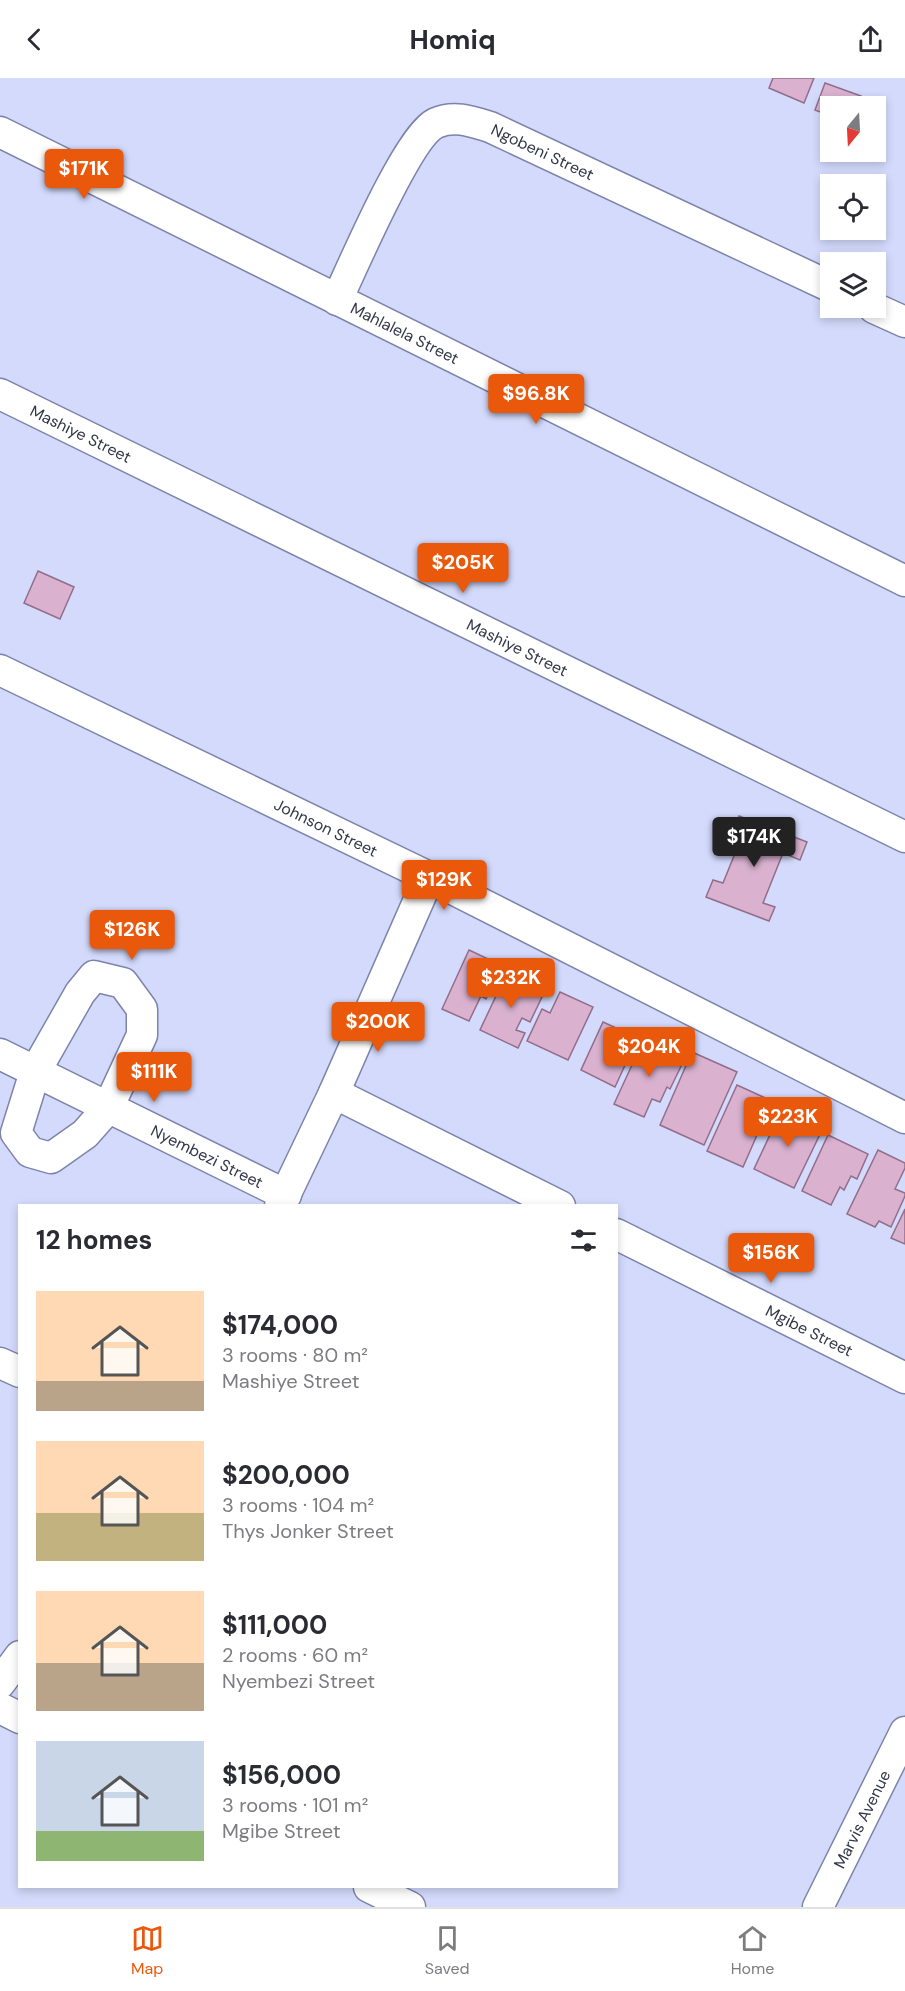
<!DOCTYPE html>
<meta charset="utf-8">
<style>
body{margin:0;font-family:"DM Sans",sans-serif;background:#f7f7f7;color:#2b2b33;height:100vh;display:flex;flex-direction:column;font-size:22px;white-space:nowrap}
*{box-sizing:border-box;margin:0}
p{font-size:20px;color:#7c7c81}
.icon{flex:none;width:33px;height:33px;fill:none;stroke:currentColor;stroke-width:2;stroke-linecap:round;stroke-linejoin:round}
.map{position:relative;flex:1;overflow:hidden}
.drawer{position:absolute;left:18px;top:1126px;width:600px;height:684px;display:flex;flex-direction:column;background:#fff;border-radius:0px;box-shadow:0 3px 9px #0003}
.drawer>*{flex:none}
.needle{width:39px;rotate:198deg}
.fabs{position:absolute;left:820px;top:18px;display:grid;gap:12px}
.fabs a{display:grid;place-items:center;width:66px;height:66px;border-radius:0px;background:#fff;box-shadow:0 3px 9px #0003;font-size:30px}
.price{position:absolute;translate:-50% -51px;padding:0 14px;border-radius:6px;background:#ea580c;color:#fff;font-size:20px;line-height:39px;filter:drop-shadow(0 2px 3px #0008)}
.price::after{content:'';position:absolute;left:50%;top:36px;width:18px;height:14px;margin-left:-9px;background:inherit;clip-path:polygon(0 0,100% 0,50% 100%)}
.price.selected{background:#222;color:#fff}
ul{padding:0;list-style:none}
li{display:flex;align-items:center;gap:18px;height:150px;padding:0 18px}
li span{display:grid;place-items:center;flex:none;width:168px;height:120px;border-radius:0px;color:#555}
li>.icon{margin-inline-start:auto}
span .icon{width:72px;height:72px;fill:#fffc;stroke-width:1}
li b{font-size:26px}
h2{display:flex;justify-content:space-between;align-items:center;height:72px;padding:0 18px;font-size:26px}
header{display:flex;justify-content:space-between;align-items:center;height:78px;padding:0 18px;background:#fff;font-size:27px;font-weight:700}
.tab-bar{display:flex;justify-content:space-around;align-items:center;height:84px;border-top:2px solid #e1e1e2;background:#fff;font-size:16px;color:#7c7c81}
.tab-bar a{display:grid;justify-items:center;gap:3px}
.tab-bar .selected{color:#ea580c}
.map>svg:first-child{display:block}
</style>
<header><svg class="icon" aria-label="back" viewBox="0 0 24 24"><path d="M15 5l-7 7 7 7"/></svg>Homiq<svg class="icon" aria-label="share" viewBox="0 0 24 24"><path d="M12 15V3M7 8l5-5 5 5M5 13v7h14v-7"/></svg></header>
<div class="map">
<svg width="905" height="1829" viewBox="0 0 905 1829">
<rect width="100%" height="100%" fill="#d3dafc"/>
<!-- building -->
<path fill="#dab2d0" stroke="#926e89" stroke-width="1.5" d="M773 0H814L804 25 769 10Z
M825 5 861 18 857 28H831V38L815 32Z
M38 493 74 509 60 541 24 525Z
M739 738 807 764 800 782 783 775 763 825 775 829 769 843 706 819 713 802 723 805 742 758 732 755Z
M469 872 501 887 486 921 481 918 469 943 442 931Z
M511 886 525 893 518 908 542 919 530 944 522 940 516 952 525 955 518 970 480 952Z
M560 914 593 929 568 982 527 963 542 931 550 935Z
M603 944 625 954 618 967 631 974 615 1009 581 992Z
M644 961 685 980 670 1011 667 1009 660 1024 652 1021 644 1039 614 1026Z
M692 974 737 994 704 1067 660 1047Z
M737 1007 772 1023 743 1089 707 1073Z
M782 1031 823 1050 794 1110 754 1091Z
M828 1057 868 1076 857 1101 851 1098 844 1112 840 1109 831 1127 802 1113Z
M878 1072 905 1085V1090L895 1111 905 1115V1118L891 1149 879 1143 875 1149 847 1136Z
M905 1131V1166L891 1160Z"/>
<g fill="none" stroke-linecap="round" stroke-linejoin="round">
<defs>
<g id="street">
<path id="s1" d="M0 54 905 503"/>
<path id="s2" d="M337 222C353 188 408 58 436 45 454 37 471 43 490 49L831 209"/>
<path d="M874 230 905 244"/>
<path id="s3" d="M0 316 905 759"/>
<path id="s4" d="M0 592 429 799 905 1040"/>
<path d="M94 898 123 905 142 931V957L108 1030 85 1056 51 1080 30 1074 16 1055 35 994 80 915Z"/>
<path id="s5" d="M0 976 286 1117"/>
<path d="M334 1015 560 1128"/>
<path d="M280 1128 334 1015 429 799"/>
<path id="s6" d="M616 1156 905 1300"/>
<path d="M0 1285 20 1294"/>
<path d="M0 1605 20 1578"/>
<path d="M0 1630 20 1640"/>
<path d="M369 1809 410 1829"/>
<path id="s7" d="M818 1829 905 1654"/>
</g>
</defs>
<!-- street casing -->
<use href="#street" stroke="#7c84ab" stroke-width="33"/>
<!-- street -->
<use href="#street" stroke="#fff" stroke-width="30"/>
</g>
<g text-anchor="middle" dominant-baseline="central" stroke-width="6" stroke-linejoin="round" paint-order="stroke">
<!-- street labels -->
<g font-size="16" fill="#323647" stroke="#fdfdfd">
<text stroke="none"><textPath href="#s2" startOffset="318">Ngobeni Street</textPath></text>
<text stroke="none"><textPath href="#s1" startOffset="452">Mahlalela Street</textPath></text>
<text stroke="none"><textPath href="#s3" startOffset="90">Mashiye Street</textPath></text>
<text stroke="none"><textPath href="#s3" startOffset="576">Mashiye Street</textPath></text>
<text stroke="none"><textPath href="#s4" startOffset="362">Johnson Street</textPath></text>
<text stroke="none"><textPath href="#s5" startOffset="231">Nyembezi Street</textPath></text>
<text stroke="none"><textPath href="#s6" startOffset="216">Mgibe Street</textPath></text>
<text stroke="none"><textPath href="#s7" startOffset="98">Marvis Avenue</textPath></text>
</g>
</g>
</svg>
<div class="fabs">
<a><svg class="needle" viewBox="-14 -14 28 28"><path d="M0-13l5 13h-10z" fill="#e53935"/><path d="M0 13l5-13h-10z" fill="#7c7c81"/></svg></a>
<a><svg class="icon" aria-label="locate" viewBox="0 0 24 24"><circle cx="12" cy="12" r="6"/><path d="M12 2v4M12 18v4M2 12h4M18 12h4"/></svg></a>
<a><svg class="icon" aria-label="layers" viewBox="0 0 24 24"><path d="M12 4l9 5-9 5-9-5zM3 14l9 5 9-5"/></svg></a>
</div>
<b class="price" style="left:84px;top:122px">$171K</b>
<b class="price" style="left:536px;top:347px">$96.8K</b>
<b class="price" style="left:463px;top:516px">$205K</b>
<b class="price selected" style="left:754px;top:790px">$174K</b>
<b class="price" style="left:444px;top:833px">$129K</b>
<b class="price" style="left:132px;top:883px">$126K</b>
<b class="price" style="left:511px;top:931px">$232K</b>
<b class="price" style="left:378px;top:975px">$200K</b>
<b class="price" style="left:649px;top:1000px">$204K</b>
<b class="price" style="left:154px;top:1025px">$111K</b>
<b class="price" style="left:788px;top:1070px">$223K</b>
<b class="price" style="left:771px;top:1206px">$156K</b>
<section class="drawer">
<h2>12 homes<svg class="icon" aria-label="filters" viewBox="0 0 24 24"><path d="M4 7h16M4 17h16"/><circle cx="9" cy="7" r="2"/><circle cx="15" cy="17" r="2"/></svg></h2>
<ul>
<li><span style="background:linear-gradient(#ffd9b3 75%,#b9a48a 0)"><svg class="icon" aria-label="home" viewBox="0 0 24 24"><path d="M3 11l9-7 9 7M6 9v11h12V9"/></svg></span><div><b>$174,000</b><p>3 rooms · 80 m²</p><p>Mashiye Street</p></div></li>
<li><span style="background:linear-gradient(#ffd9b3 60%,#c2b280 0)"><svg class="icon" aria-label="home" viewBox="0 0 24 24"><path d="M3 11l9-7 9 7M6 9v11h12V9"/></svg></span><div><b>$200,000</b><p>3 rooms · 104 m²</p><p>Thys Jonker Street</p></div></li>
<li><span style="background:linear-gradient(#ffd9b3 60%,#b9a48a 0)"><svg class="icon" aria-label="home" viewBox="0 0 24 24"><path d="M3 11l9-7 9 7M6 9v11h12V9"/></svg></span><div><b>$111,000</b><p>2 rooms · 60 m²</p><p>Nyembezi Street</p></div></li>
<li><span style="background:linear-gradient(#c9d6e8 75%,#8fb573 0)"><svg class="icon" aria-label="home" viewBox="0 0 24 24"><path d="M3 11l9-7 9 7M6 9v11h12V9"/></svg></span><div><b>$156,000</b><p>3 rooms · 101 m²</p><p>Mgibe Street</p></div></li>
</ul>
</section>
</div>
<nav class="tab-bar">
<a class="selected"><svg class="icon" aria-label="map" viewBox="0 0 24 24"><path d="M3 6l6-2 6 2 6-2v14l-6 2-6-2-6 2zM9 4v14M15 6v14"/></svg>Map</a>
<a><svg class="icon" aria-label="saved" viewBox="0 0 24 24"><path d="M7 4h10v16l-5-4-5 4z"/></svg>Saved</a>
<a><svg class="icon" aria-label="home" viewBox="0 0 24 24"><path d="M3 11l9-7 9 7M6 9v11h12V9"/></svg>Home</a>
</nav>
